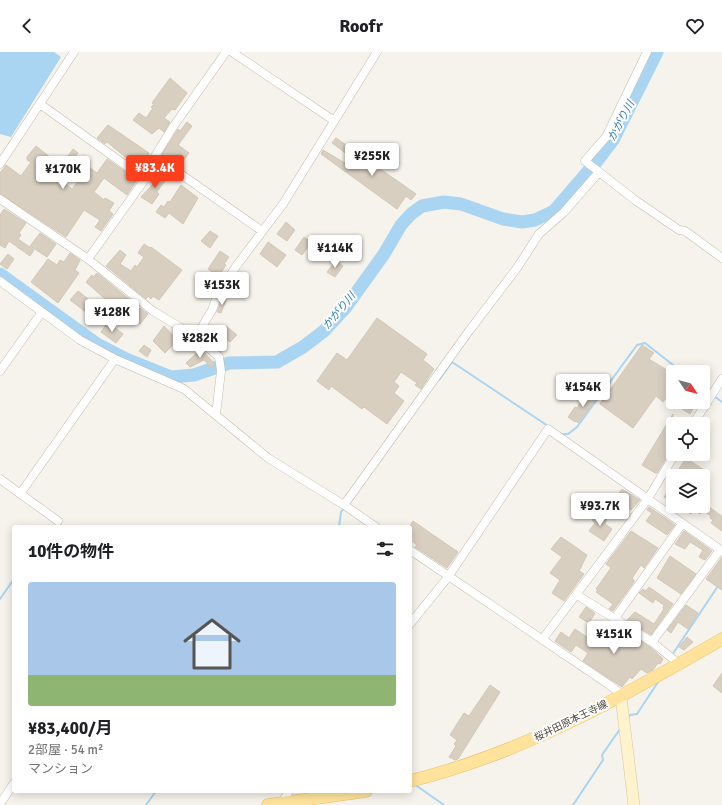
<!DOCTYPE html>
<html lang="ja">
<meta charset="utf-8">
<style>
body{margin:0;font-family:Signika,"Noto Sans JP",sans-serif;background:#f2f2f2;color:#202124;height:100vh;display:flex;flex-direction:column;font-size:15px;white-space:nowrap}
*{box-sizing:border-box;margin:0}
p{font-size:13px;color:#757577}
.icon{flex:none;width:22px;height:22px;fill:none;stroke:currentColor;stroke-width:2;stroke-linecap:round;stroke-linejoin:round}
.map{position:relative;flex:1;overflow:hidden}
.details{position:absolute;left:12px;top:473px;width:400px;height:268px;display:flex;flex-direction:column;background:#fff;border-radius:4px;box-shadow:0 2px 10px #0003}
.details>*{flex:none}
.needle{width:26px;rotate:125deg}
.buttons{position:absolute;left:666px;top:313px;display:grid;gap:8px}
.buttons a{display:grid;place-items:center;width:44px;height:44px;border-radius:4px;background:#fff;box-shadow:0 2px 10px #0003;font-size:20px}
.price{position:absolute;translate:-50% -34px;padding:0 9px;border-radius:4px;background:#fff;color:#222;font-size:13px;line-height:26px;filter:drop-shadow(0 1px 2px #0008)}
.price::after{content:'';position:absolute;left:50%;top:24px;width:12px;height:9px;margin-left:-6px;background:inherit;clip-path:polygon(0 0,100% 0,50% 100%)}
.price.active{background:#fc3f1d;color:#fff}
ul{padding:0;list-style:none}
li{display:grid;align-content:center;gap:8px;height:212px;padding:0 16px}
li+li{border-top:1px solid #e0e0e0}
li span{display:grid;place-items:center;height:124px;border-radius:4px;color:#555}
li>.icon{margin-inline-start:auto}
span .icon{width:72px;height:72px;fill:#fffc;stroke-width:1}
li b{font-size:17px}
h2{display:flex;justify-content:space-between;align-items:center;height:48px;padding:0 16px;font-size:17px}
header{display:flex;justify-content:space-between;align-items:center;height:52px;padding:0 16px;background:#fff;font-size:18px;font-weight:700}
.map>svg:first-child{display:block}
</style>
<header><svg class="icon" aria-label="back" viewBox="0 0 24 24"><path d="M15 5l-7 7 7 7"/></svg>Roofr<svg class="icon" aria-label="heart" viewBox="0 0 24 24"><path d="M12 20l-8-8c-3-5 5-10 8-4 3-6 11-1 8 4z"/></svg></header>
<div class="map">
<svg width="722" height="753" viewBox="0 0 722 753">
<rect width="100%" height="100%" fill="#f6f3ec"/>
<!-- water -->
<path fill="#a9d4f2" d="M0 0H54L61 5 11 85 0 82Z"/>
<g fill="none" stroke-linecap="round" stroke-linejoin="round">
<!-- stream -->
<path stroke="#a9d4f2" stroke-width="2" d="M439 328 452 310 548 374
M703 337 710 342
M714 344 722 350
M560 382H568L577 375 637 293 645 291 682 320
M339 475 341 460 345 455
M0 547 14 527
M672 603 718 534
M627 667 630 663 637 662 658 630
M414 732 444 753
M146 753 156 739
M573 753 603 708 602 703 620 677"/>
<!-- river -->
<path stroke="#a9d4f2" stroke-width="13" d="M0 222 97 292 126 307 171 325 194 323 229 311 277 310 303 295 324 279 346 255 384 202 401 173 411 162 422 154 444 150 461 152 503 167 522 170 535 168 554 159 597 109 613 88 657 0"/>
</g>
<!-- building -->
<path fill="#d8cfc1" stroke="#d3c7b4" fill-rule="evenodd" d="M170 26 187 41 175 58 172 57 164 66 170 70 164 80 159 76 152 82 133 68 139 61 146 66 153 56 151 55 154 52 152 51Z
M187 70 192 74 178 93 189 101 179 114 162 102 178 77 180 79Z
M108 73 149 101 140 117 107 90 105 92 97 86Z
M336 86 416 142 411 148 406 144 397 157 321 102 323 98 355 117 359 111 332 91Z
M36 94 61 114 73 97 78 101 75 105 97 121 107 107 137 128 127 143 104 126 94 140 104 148 105 146 114 151 109 159 113 162 101 179 95 175 100 168 84 158 66 185 0 142V121L6 113 21 124 31 110 27 108V105ZM76 114 85 121 72 137 62 129 68 120H72Z
M165 119 170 122 157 140 159 142 152 152 141 145Z
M181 133 198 146 183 172 169 161 165 166 156 160 161 153 164 155 168 149 170 150Z
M4 157 26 171 19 181 21 183 18 187 34 198 30 204 9 189 5 196 0 193V163Z
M286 170 295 178 287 189 277 182Z
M210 179 218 184 210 196 201 189Z
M40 181 56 192 47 205 30 194Z
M304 185 311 190 302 203 295 198Z
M268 190 286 203 277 215 260 202Z
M144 192 150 196 151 195 182 218 159 248 153 244 151 247 148 244 146 247 106 214 120 198 126 203 120 212 131 219 135 213 137 215 144 205 138 201Z
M220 199 229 205 224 212 226 213 219 224 208 217Z
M70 201 80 208 75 218 79 221 58 251 31 230 48 207 57 213 60 208 64 210Z
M8 202 14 207 7 217 0 212Z
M336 209 343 214 335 225 327 220Z
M97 221 130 248 120 260 86 230 92 223 93 225Z
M78 239 102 258 95 267 70 248Z
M222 247 226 248 221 261 217 260Z
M140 256 148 262 140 272 138 270 136 272 131 268Z
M377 266 427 302 423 308 434 317 421 337 415 333 417 331 401 320 394 330 399 334 394 341 404 349 387 372 364 355 362 357 331 334 329 338 317 329 337 301 347 308Z
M108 270 123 282 116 291 101 280Z
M164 274 177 288 165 301 153 289Z
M226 274 237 283 230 290 220 282Z
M144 293 151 298 147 305 139 299Z
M642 293 654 301 649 307 673 322 668 331 673 337 663 350 656 344 633 376 600 352Z
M201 297 214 311 212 316 204 308 190 315 186 311Z
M588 339 597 346 578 371 576 369 575 370 568 365 575 355 577 356Z
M682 350H697L690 362 679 355Z
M673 362V395L657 421H655L642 413Z
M686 406 707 420 704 424H689L679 417Z
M673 432V450L664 445Z
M622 437 640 448 631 458 627 454 622 460 610 453Z
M703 451 722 464V479L711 471 713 468 710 466 711 464 702 458 700 462 694 458 691 462 686 459 685 461 675 454H703Z
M649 455 675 473 667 483 646 469 652 461 647 458Z
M598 460 607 466 605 472 612 477 604 489 589 479 595 471 592 468Z
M413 469 458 500 447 516 415 495 417 493 410 488V474Z
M631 479 658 496 644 516 641 513 632 526 634 528V530L613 559 609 557 613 552 596 540 598 538 596 537 611 516 606 512Z
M684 479 712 499 705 508 699 505 703 498 690 490 685 497 675 492Z
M561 485 587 503 579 519 584 522 564 549 552 541 560 528 550 521 562 505 551 497Z
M670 504 696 522 681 542 657 526Z
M722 505V538L706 527Z
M649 535 673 552 651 583 627 568 635 560 654 572 664 557 663 556 664 553 655 547 653 551 639 541 643 537 646 539Z
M686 553 698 561 688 577 678 570 671 581 667 578Z
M586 555 595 561 589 571 579 565Z
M620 576 649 594 663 607 660 612 658 611 653 618 647 621 641 617 632 627 630 625 622 635 583 609 588 601 576 593 571 600 555 589 561 580 569 586 575 577 600 594 607 584 613 588Z
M687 585 693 590 684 598 679 595Z
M722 621V641L713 634Z
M490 633 500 640 458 707 455 708 449 705 456 694 454 692 457 688 450 683 464 661 469 664Z"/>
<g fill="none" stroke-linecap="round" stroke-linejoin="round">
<defs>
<path id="street" d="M232 0 333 68
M647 0 606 85 585 109 635 148 679 178 685 179 722 206
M40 52 142 125
M155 104 262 179
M0 112 74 0
M0 147 88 207 153 259 196 285 219 305 221 319 216 363
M88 207 143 130 142 125 173 75 226 0
M0 229 80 288 115 307 184 337 268 406 344 453 376 475
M196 285 212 258 218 242 237 213 283 152 377 0
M0 319 42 260
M693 372 722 327
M0 427 58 469
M20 442 115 307
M344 453 469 279 517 216 539 182 564 160 599 120
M410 498 608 632 620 641 621 645
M577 543 652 590 720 498
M615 566 682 472
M410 572 448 525 548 377 722 499
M542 588 647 448 675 402
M652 590 673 607 677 612
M0 752 14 731
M281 752 289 739"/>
<path id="secondary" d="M621 645 634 753"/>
<path id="primary" d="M410 729C524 701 622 645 722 587
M268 753 366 739"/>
</defs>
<!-- street casing -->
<use href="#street" stroke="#c2bbae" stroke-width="9"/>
<!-- secondary casing -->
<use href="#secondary" stroke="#d6c79b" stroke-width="12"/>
<!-- primary casing -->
<use href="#primary" stroke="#e6c16a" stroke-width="13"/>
<!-- street -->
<use href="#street" stroke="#fff" stroke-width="8"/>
<!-- secondary -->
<use href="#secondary" stroke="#fff3cd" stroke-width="11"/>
<!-- primary -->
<use href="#primary" stroke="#ffe39c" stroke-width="12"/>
</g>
<g text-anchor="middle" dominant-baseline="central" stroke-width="4" stroke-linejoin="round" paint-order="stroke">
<!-- street labels -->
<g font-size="10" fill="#4b4439" stroke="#fff">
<text transform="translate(571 669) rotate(-26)">桜井田原本王寺線</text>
</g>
<!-- water labels -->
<g font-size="11" font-style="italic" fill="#2e7ab2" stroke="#fff">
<text transform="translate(621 69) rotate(-62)">かがり川</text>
<text transform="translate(339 259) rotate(-50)">かがり川</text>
</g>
</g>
</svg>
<div class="buttons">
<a><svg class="needle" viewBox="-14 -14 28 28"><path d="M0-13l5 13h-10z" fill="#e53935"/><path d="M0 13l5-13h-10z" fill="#757577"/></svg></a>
<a><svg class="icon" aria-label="locate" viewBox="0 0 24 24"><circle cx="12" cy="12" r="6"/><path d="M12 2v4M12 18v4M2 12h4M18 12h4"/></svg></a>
<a><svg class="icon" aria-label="layers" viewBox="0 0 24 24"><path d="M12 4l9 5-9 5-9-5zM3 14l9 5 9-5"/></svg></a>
</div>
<b class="price" style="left:372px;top:125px">¥255K</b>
<b class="price active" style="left:155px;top:137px">¥83.4K</b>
<b class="price" style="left:63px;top:138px">¥170K</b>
<b class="price" style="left:335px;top:217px">¥114K</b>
<b class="price" style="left:222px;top:254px">¥153K</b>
<b class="price" style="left:112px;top:281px">¥128K</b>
<b class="price" style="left:200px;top:307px">¥282K</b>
<b class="price" style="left:583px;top:356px">¥154K</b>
<b class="price" style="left:600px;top:475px">¥93.7K</b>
<b class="price" style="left:614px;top:603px">¥151K</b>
<section class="details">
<h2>10件の物件<svg class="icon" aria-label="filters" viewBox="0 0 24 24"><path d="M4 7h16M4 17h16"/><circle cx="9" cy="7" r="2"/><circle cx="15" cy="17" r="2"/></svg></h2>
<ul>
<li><span style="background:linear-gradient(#a9c7e8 75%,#8fb573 0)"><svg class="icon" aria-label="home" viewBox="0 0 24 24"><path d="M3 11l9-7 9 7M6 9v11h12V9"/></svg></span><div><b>¥83,400/月</b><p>2部屋 · 54 m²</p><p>マンション</p></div></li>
</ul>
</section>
</div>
